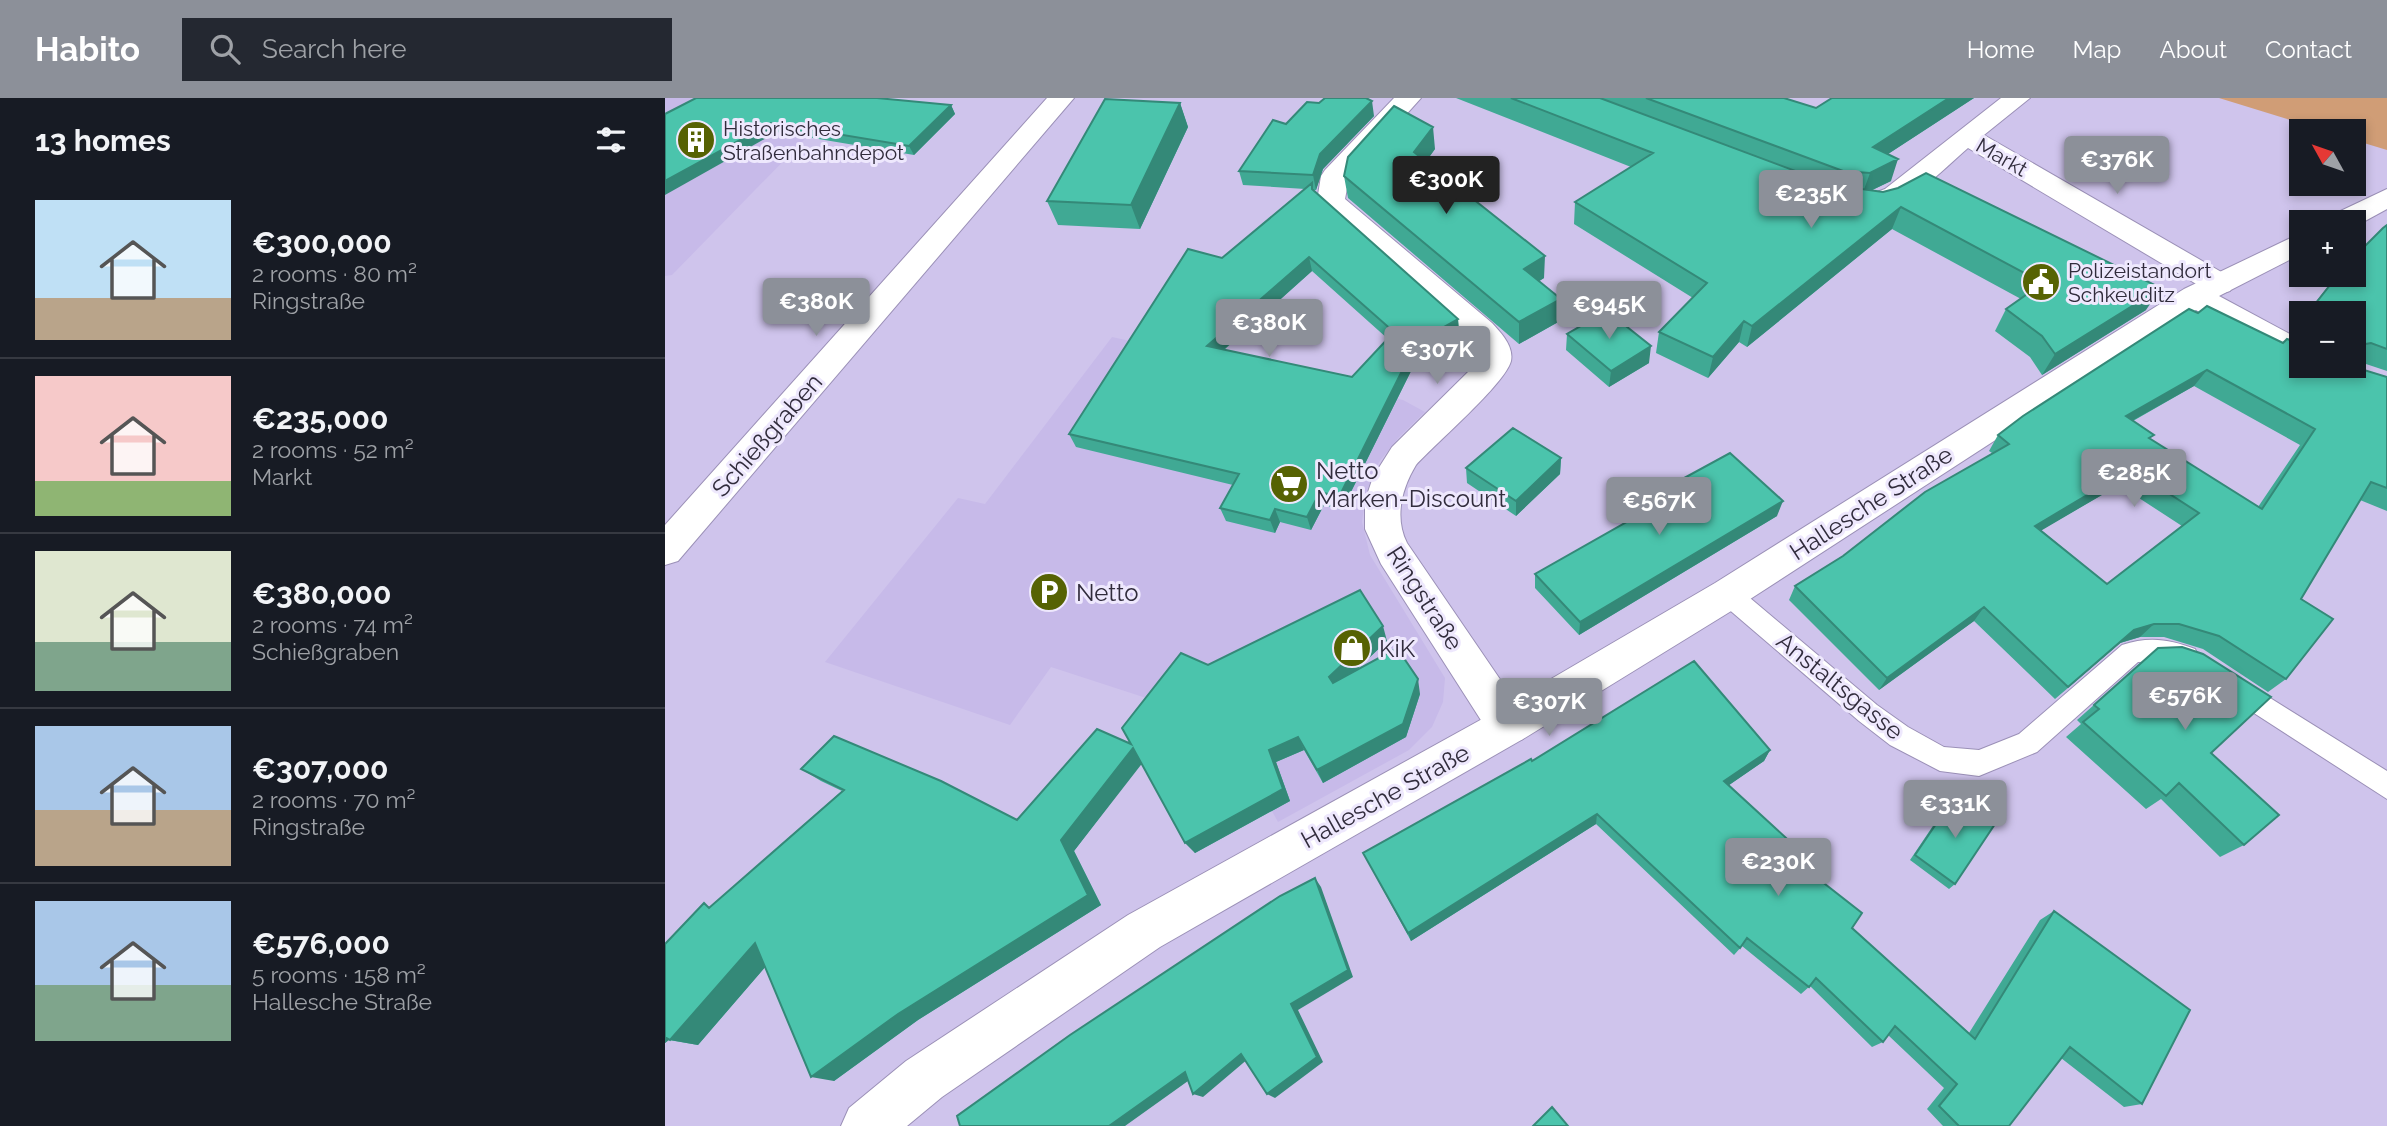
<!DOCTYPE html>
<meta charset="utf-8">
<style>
body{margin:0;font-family:Raleway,sans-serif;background:#242831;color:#f1f3f6;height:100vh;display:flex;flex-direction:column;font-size:26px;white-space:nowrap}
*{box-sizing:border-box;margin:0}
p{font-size:23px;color:#9ea1a6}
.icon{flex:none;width:38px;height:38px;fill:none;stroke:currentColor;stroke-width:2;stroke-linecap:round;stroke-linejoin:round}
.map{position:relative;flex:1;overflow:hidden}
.sheet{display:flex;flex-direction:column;background:#171b24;width:665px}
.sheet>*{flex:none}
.needle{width:46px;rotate:310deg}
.fabs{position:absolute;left:1624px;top:21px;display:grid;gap:14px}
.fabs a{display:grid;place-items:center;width:77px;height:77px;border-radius:0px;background:#171b24;box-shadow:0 4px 10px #0003;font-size:35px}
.price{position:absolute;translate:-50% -60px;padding:0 16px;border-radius:7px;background:#8c9099;color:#fff;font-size:23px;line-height:46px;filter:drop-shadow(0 2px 4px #0008)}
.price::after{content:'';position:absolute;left:50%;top:42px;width:21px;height:16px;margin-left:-10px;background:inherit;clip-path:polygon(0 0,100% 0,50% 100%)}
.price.active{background:#222;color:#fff}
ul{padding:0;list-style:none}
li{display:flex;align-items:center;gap:21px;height:175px;padding:0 35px}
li+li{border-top:2px solid #363941}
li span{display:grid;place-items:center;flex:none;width:196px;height:140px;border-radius:0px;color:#555}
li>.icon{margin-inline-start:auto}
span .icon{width:84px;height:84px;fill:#fffc;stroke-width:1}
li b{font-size:30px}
h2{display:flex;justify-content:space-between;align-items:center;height:84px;padding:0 35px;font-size:30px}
header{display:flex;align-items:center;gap:42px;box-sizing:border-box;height:98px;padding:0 35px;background:#8c9099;color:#fff}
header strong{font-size:33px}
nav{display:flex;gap:38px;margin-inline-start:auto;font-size:24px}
.search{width:490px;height:63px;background:#242831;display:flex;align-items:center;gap:18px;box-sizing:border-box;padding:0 24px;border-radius:0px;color:#9ea1a6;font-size:26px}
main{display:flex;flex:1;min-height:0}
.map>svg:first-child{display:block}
</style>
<header>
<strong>Habito</strong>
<div class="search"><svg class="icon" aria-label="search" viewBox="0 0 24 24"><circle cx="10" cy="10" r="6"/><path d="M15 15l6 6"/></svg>Search here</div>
<nav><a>Home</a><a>Map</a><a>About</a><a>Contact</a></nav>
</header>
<main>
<section class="sheet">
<h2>13 homes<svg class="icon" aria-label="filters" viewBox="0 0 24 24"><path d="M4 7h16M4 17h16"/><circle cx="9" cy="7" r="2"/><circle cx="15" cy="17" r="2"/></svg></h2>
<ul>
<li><span style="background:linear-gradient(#bfe0f5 70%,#b9a48a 0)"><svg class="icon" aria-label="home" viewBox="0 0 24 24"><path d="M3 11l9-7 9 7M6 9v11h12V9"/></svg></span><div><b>€300,000</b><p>2 rooms · 80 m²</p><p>Ringstraße</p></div></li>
<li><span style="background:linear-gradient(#f6c9c9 75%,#8fb573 0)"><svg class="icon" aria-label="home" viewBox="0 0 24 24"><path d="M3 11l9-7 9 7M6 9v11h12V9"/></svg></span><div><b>€235,000</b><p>2 rooms · 52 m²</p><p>Markt</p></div></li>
<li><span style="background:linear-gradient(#dfe7d0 65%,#7fa58c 0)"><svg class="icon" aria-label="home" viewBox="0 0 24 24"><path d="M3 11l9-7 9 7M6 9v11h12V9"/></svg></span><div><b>€380,000</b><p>2 rooms · 74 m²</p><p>Schießgraben</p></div></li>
<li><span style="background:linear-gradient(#a9c7e8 60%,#b9a48a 0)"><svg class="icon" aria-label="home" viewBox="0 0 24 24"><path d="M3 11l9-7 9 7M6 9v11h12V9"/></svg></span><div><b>€307,000</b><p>2 rooms · 70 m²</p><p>Ringstraße</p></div></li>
<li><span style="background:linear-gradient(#a9c7e8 60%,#7fa58c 0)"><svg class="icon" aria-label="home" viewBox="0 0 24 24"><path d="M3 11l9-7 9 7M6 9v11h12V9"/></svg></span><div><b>€576,000</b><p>5 rooms · 158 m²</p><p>Hallesche Straße</p></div></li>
</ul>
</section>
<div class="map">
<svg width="1722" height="1028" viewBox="0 0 1722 1028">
<rect width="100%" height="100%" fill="#cfc4ec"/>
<!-- built -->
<path fill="#c7bae9" d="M0 0H180L7 177 0 178Z
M447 239 738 302 760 314 734 339 714 364 701 394 697 424 705 457 780 580 778 604 767 629 744 652 613 724 558 625 386 569 345 627 160 564 293 400 320 406Z"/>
<!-- green -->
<path fill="#d09d76" d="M1554 0H1722V52L1689 42V33H1661Z"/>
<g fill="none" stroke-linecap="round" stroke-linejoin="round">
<defs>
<path id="lane" d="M1063 486 1072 489 1212 607 1243 629 1279 649 1314 652 1354 636 1457 547C1483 538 1505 541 1530 551L1534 559 1530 567 1521 570 1501 563 1473 564 1372 654 1314 678 1275 673 1225 647 1194 623 1054 503 1051 496 1054 489Z
M1570 578 1722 673V701L1561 597 1557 589 1561 581Z"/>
<path id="street" d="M382 0H409L13 463 0 467V427Z
M729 0H756L684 80 680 101 827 225C836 235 849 248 846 263 840 286 771 345 751 367 737 390 729 419 742 445L858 615 864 628 858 641 843 647 828 641 716 466 700 431V403L708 379 727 349 803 274 814 260 812 250 805 241 652 103 656 78 660 72Z
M1336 0H1365L1319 37 1565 179 1569 186 1565 193 1554 196 1543 193 1303 50C1277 72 1232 122 1196 112L1192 106 1196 100 1220 91Z"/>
<path id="secondary" d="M1722 91V111L1689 129V124H1661L1665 118Z
M1636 135V156L1554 198 1636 242V266L1592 248 1531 212 1076 507 858 641 495 849 277 999 242 1028H176L184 1010 241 963 463 817 828 615 1050 485 1519 191Z"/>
</defs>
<!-- lane casing -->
<use href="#lane" stroke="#9b90b7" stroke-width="2"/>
<!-- street casing -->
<use href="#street" stroke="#9b90b7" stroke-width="2"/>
<!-- secondary casing -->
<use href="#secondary" stroke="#9b90b7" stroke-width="2"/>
<!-- lane -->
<use href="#lane" fill="#fff" fill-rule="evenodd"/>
<!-- street -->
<use href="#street" fill="#fff" fill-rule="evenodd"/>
<!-- secondary -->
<use href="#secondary" fill="#fff" fill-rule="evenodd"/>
</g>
<!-- wall -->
<path fill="#40a994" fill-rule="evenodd" d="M31 0 286 7 290 16 249 57 112 34Z
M791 0H1119L1151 10 1167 0H1309L1223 56 1226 83 1207 92 1481 212 1377 277 1365 259 1330 233 1341 211 1356 201 1227 131 1082 249 1074 244 1043 280 991 255 994 234 1028 200 909 126 910 104 966 69Z
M515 5 523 29 475 131 393 127 382 103Z
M709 18 658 71 651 92H648L793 221 794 235 763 253 752 266 750 265 677 412 659 407 646 432 615 424 610 435 561 423 555 410 568 387 411 349 404 336 557 160 640 91 578 87 574 73 621 26ZM647 173 723 241 687 279 559 252Z
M770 51 761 63 879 180 874 183 895 223 854 246 683 100 679 78Z
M1722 127V273L1689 262V215H1642L1672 177H1689Z
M1524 211 1636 268 1722 279V413L1695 402 1636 501 1621 581 1603 594 1538 551 1499 539H1475L1455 545 1390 601 1309 523 1214 592 1124 502 1130 488 1178 458 1327 355 1324 353 1333 337ZM1529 288 1635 347 1593 409 1485 341 1468 323ZM1454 387 1517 428 1442 486 1376 432Z
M1636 222V240L1627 234Z
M902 236 984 265 944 289 901 252Z
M896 360 895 376 851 418 802 385 801 370Z
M1010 385 1112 418 914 537 870 490V476L1007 399Z
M722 543 690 573 755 596 741 639 658 685 639 652 611 664 625 703 530 755 476 665 409 753 436 807 253 922 169 983 100 869 33 947 4 942 0 945V846L46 808 177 693 156 683 136 671 352 722 466 646 543 567Z
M1493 550 1546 655 1579 747 1555 759 1496 701 1481 711 1401 639 1416 626 1412 622Z
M1105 652 1099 663 1064 687 1137 768 1187 830 1304 935 1375 822 1389 813 1477 1006 1459 1009 1396 960 1344 1028H1278L1262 1011 1279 990 1223 937 1218 944 1207 949 1145 888 1136 896 1077 848 1069 857 931 726 746 843 698 755 867 663Z
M1290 698V786L1284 791 1245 762 1284 704Z"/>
<!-- shaded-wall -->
<path fill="#348978" d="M1284 0H1309L1200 71 1208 49Z
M707 3 709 18 658 71 651 92 648 77 655 56Z
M515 5 523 29 475 131 466 107Z
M286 7 290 16 249 57 244 48Z
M106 25 112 34 0 97V83Z
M768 29 770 51 752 76 749 54Z
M1233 61 1226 83 1197 97 1205 75Z
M1236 109 1227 131 1082 249 1087 228Z
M880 158 879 180 859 193V171Z
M644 159 647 173 547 262 542 248Z
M1496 190 1481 212 1377 277 1390 256Z
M896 201 895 223 854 246V224Z
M793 221 794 235 763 253 752 266 750 253 761 239Z
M1079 223 1074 244 1043 280 1048 259Z
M986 248 984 265 944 289 946 273Z
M748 251 750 265 677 412 674 399Z
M1542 272 1529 288 1449 333 1461 318Z
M896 360 895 376 851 418V403Z
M1466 371 1454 387 1360 442 1370 428Z
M655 394 659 407 646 432 642 419Z
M1118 403 1112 418 914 537 915 524Z
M610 411 615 424 610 435 605 422Z
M1319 509 1309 523 1214 592 1222 580Z
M1489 526 1475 539 1455 545 1390 601 1469 532Z
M718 528 722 543 669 593 664 579Z
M753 581 755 596 741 639 658 685 652 672Z
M633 639 639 652 611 664 625 703 530 755 520 745 604 652Z
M468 650 479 663 409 753 436 807 253 922 169 983 146 979 233 916 396 742Z
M1105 652 1099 663 1054 694 1059 683Z
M932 716 931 726 746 843 743 835Z
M650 780 656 789 688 879 633 912 658 964 610 1000 602 996Z
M90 845 114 853 33 947 5 942 7 939 0 945V933Z
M576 956 584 960 538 999 528 996Z
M520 974 530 978 460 1028H444Z"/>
<!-- building -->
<path fill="#4bc4ac" stroke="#348978" stroke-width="2" fill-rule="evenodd" d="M31 0H212L286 7 244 48 106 25 0 83V16Z
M660 0H701L707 3 655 56 648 77 574 73 608 22 621 26 642 4 654 5Z
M846 0H935L1168 87 1218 94 1233 90 1261 75 1496 190 1390 256 1377 238 1341 211 1378 185 1236 109 1087 228 1079 223 1048 259 994 234 1042 185 910 104 988 55Z
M981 0H1119L1151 10 1167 0H1284L1208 49 1233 61 1205 75 1178 73Z
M440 1 515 5 466 107 382 103Z
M729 8 768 29 749 54 880 158 859 171 896 201 854 224 679 78 683 59Z
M647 85V91L793 221 761 239 750 253 748 251 674 399 655 394 642 419 610 411 605 422 555 410 574 376 404 336 523 151 557 160ZM644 159 729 234 687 279 542 248Z
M1722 127V251L1706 245 1689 248V215H1643L1673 177H1689V159L1718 130Z
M1542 208 1618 245 1622 241 1636 246V268H1686L1722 279V390L1706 384 1636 501 1668 521 1621 581 1554 538 1514 526H1489L1469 532 1403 589 1319 509 1222 580 1130 488 1178 458 1260 394 1344 346 1333 337 1358 318 1524 211 1533 215ZM1542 272 1650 331 1597 411 1484 340 1489 337 1461 318ZM1466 371 1534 415 1442 486 1370 428Z
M942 213 986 248 946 273 902 236Z
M848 330 896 360 851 403 801 370Z
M1065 355 1118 403 915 524 870 476 1018 392 1010 385Z
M695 492 718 528 664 579 668 585 732 550 753 581 738 626 652 672 633 639 604 652 618 691 520 745 468 650 396 742 423 797 233 916 146 979 90 845 5 942 0 939V846L39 805 44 810 179 692 136 671 169 638 276 683 352 722 432 631 466 646 457 630 516 555 543 567Z
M1517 549 1538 556 1606 599 1546 655 1614 717 1579 747 1514 685 1501 698 1418 624 1434 611 1429 607 1493 550Z
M1029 563 1105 652 1059 683 1143 760 1137 768 1197 815 1187 830 1310 941 1389 813 1525 912 1477 1006 1405 949 1344 1028H1294L1274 1008 1292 986 1230 928 1218 944 1151 880 1144 889 1082 840 1075 850 932 716 743 835 698 755 866 661 867 663Z
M1290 698 1330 726 1290 786 1250 757Z
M650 780 683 872 626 906 652 959 602 996 576 956 528 996 520 974 444 1028H295L292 1018 405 937 615 798Z
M887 1009 903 1028H868Z"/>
<!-- icons -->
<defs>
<symbol id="building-disc" viewBox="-11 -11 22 22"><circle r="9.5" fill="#566203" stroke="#eee8fd"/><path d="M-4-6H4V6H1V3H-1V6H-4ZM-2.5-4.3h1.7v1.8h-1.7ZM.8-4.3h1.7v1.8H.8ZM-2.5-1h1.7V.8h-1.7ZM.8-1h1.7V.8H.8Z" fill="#fff"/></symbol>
<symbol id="civic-disc" viewBox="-11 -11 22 22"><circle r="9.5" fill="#566203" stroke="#eee8fd"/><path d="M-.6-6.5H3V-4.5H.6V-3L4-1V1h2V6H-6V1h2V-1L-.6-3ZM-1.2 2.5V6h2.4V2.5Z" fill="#fff"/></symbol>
<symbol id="supermarket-disc" viewBox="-11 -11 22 22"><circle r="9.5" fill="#566203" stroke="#eee8fd"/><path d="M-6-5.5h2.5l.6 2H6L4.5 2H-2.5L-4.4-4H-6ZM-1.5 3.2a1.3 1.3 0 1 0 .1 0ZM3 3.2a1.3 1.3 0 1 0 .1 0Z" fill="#fff"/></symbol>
<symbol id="parking-disc" viewBox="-11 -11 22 22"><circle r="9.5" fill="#566203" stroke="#eee8fd"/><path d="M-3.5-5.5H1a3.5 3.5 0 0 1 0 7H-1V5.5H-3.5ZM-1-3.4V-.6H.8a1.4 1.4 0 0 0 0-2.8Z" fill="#fff"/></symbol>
<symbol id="shop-disc" viewBox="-11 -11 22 22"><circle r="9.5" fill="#566203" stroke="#eee8fd"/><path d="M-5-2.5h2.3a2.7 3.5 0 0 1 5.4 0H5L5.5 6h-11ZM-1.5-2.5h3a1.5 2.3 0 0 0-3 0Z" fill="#fff"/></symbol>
</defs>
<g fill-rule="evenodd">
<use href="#building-disc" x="9" y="20" width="44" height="44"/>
<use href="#civic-disc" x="1354" y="162" width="44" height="44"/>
<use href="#supermarket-disc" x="602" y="364" width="44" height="44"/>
<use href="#parking-disc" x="362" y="472" width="44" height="44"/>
<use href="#shop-disc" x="665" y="528" width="44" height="44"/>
</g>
<g text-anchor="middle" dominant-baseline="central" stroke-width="6" stroke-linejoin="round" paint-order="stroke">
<!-- far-poi labels -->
<g font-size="21" fill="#312c3c" stroke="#eee8fd" text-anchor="start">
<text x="58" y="30">Historisches<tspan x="58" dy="24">Straßenbahndepot</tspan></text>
<text x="1403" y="172">Polizeistandort<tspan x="1403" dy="24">Schkeuditz</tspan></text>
</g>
<!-- far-street labels -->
<g font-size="21" fill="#312c3c" stroke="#eee8fd">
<text transform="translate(1337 59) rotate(30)">Markt</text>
</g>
<!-- street labels -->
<g font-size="24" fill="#312c3c" stroke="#eee8fd">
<text transform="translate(102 337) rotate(-49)">Schießgraben</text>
<text transform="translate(1206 405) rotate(-33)">Hallesche Straße</text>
<text transform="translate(760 500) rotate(57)">Ringstraße</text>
<text transform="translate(1175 588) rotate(39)">Anstaltsgasse</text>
<text transform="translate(720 698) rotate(-29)">Hallesche Straße</text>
</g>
<!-- poi labels -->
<g font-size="24" fill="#312c3c" stroke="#eee8fd" text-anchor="start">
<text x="651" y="372">Netto<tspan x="651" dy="28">Marken-Discount</tspan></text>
<text x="411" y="494">Netto</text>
<text x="714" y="550">KiK</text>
</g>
</g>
</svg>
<div class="fabs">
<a><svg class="needle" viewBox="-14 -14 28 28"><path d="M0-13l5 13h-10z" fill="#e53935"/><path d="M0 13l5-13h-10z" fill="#9ea1a6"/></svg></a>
<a>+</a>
<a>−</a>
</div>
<b class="price" style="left:1452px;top:98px">€376K</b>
<b class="price active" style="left:781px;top:118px">€300K</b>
<b class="price" style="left:1146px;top:132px">€235K</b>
<b class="price" style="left:151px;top:240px">€380K</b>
<b class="price" style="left:944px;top:243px">€945K</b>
<b class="price" style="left:604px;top:261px">€380K</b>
<b class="price" style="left:772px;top:288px">€307K</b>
<b class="price" style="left:1469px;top:411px">€285K</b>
<b class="price" style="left:994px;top:439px">€567K</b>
<b class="price" style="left:1520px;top:634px">€576K</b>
<b class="price" style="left:884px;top:640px">€307K</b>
<b class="price" style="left:1290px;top:742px">€331K</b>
<b class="price" style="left:1113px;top:800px">€230K</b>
</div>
</main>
